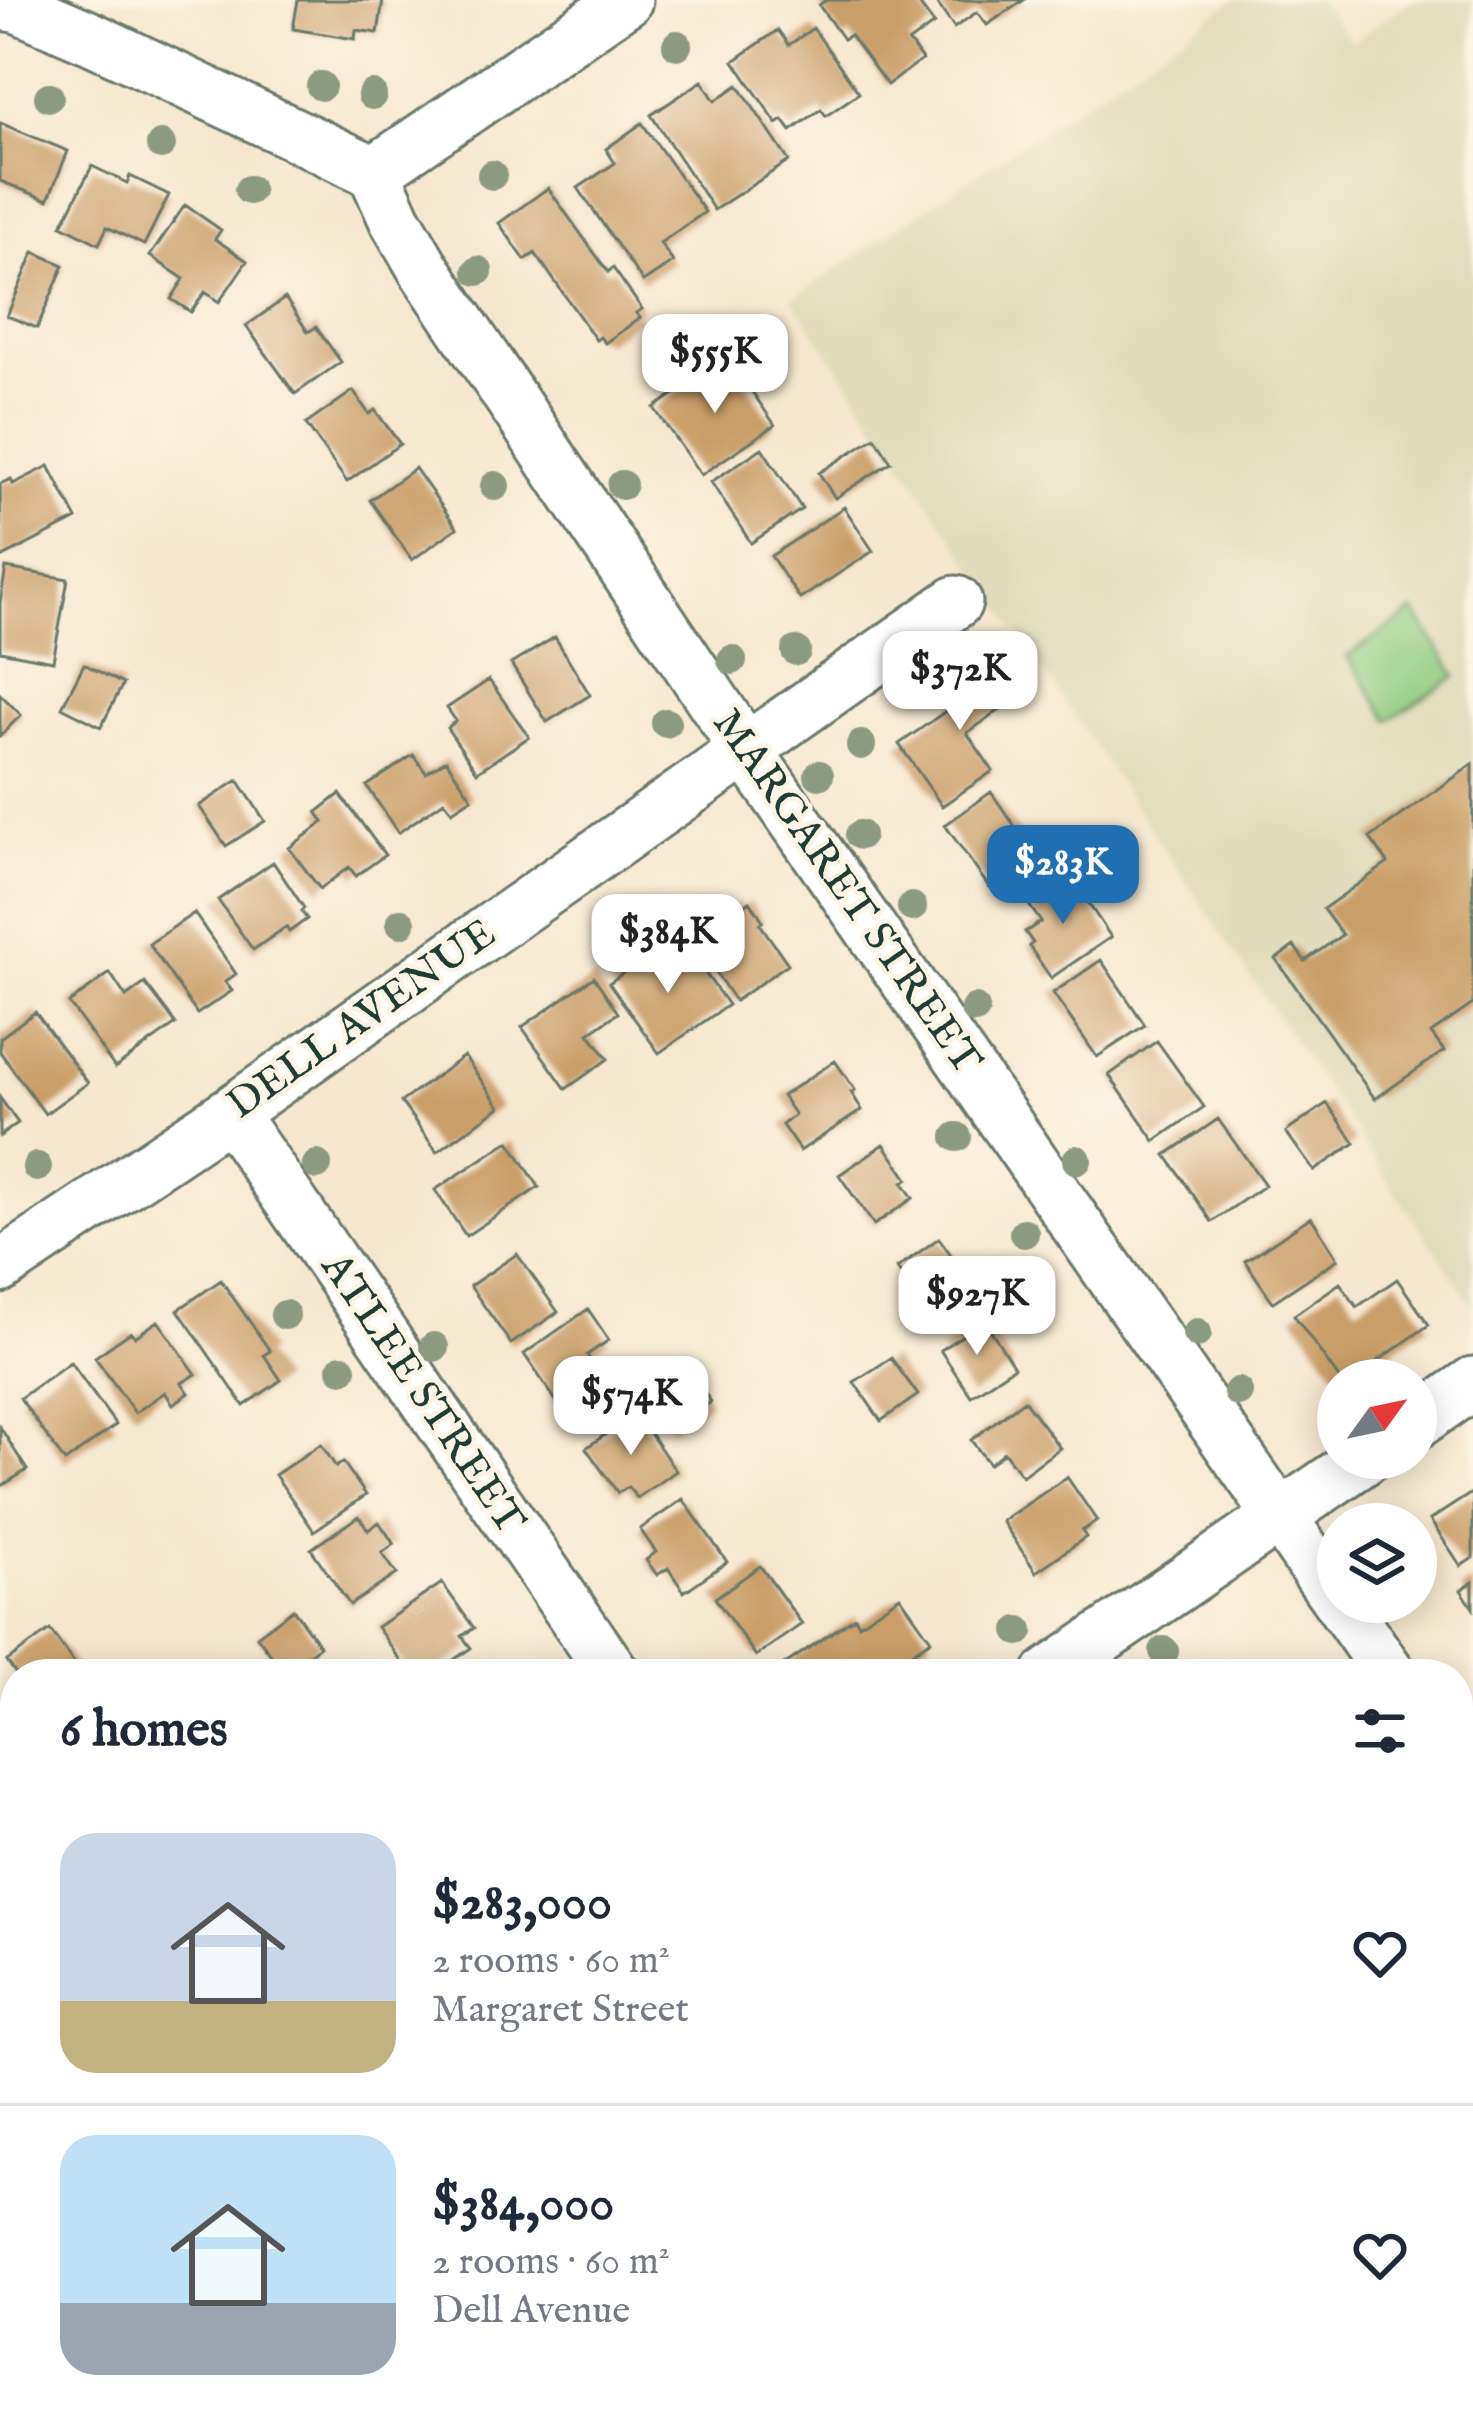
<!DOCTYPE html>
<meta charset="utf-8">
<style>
body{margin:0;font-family:"IM FELL English",serif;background:#f6f6f7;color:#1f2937;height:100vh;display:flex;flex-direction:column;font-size:45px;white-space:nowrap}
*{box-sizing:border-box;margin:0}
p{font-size:39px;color:#747a83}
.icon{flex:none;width:66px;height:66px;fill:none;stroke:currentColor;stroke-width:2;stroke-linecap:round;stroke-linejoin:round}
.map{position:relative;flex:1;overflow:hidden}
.sheet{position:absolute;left:0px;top:1659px;width:1473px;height:771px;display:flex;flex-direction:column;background:#fff;border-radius:48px 48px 0 0;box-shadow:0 6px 30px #0003}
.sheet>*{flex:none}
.needle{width:78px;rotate:57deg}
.tools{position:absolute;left:1317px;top:1359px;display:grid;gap:24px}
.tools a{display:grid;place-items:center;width:120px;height:120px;border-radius:50%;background:#fff;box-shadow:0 6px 30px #0003;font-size:60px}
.price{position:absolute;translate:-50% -102px;padding:0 27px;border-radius:24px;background:#fff;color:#222;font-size:39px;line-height:78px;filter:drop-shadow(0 3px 6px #0008)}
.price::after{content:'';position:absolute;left:50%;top:72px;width:36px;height:27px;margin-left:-18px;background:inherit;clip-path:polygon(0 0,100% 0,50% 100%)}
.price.current{background:#1f6fb2;color:#fff}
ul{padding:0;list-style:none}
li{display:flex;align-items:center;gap:36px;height:300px;padding:0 60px}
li+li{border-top:3px solid #e0e1e3}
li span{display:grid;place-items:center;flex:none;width:336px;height:240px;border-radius:36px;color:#555}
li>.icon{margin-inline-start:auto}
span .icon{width:144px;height:144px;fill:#fffc;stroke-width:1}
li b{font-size:51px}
h2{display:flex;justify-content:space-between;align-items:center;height:144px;padding:0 60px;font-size:51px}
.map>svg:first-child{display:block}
</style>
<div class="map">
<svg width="1473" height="2428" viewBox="0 0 1473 2428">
<rect width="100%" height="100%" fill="#fcf5e5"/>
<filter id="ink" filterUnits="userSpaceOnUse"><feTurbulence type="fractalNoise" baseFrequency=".00833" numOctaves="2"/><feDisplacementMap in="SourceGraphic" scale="24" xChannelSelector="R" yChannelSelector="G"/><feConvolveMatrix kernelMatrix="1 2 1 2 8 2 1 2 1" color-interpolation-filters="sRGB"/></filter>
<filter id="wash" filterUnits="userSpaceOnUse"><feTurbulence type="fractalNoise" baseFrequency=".004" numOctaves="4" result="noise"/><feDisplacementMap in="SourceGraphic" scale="48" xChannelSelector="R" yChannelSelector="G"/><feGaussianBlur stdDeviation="2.7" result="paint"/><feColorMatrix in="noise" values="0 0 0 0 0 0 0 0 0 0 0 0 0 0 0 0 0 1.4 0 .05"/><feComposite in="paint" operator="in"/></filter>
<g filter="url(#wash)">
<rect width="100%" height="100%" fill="#f6e8d0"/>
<!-- built -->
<path fill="#e0dcbb" d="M1235 0H1318L1352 42 1412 0H1473V1306L792 299Z"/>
<!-- green -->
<path fill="#90cc80" stroke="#58845a" stroke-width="3" d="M1414 611 1457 676 1389 720 1347 656Z"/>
<g id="blocks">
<!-- building -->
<path fill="#ca9e67" d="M298 0H383L378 33 356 30 355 39 293 29Z
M826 0H916L934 24 909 42 922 60 887 85 850 35 843 39 819 5Z
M935 0H1024L987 25 977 12 954 28Z
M813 28 859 93 826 116 821 109 791 131 783 120 777 124 734 61 778 30 789 45Z
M702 81 715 101 738 85 789 161 714 210 651 115Z
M0 123 68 151 48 200 0 181Z
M642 123 705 212 660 243 673 262 643 282 578 188 615 163 606 149Z
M92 166 127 183 130 176 169 195 144 245 107 227 99 244 62 225Z
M548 188 608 272 613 268 642 309 636 313 640 318 605 343 600 337 596 340 535 253 525 260 499 223Z
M185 205 221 230 215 239 247 261 219 302 205 292 191 312 171 299 184 279 150 256Z
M34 252 64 265 37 328 7 316Z
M285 298 308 332 316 327 341 362 295 394 246 326Z
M728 357 775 425 701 475 654 408Z
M353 391 369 414 375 410 400 444 347 482 306 424Z
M875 437 891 462 835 498 819 473Z
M762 448 802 509 751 543 711 482Z
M49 466 77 519 1 558 0 484 11 479 13 484Z
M415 468 457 528 412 560 370 500Z
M844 507 873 551 800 599 771 556Z
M6 568 68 579 53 661 0 651V602Z
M555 637 590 695 547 722 511 664Z
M991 655 1020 696 967 733 993 771 942 806 899 744 963 699 952 683Z
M84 664 123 684 101 727 62 707Z
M489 680 529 737 477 772 447 728 456 721 447 708Z
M0 694 21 715 0 736Z
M413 755 426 773 446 760 472 798 452 811 444 801 398 833 367 786Z
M1473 764V1004L1431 1033 1444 1051 1375 1099 1276 959 1294 946 1305 961 1342 935 1323 909 1388 863 1370 838Z
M238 780 265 821 226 846 199 806Z
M991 792 1035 855 989 887 945 825Z
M340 794 385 855 356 876 349 867 320 889 289 848 324 822 317 812Z
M273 862 304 908 301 911 307 919 289 932 286 927 253 950 218 900Z
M1061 874 1076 897 1082 894 1111 937 1051 978 1029 946 1033 943 1025 932 1041 922 1025 899Z
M750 901 763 921 760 924 788 964 735 1001 691 936 738 904 741 908Z
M194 913 236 974 225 982 232 991 197 1014 149 944Z
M685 945 728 1005 659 1053 609 983 655 950 663 961Z
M1101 960 1145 1025 1097 1057 1053 993Z
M110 973 126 997 145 983 176 1024 115 1068 69 1003Z
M594 977 618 1013 589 1033 608 1059 566 1089 522 1027Z
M35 1012 88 1083 45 1114 0 1052V1038Z
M1157 1041 1204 1107 1155 1141 1109 1075Z
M464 1056 500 1107 437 1152 401 1102Z
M835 1061 855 1090 851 1092 862 1110 800 1151 782 1125 795 1115 782 1096Z
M0 1098 18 1123 0 1136Z
M1327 1103 1355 1143 1314 1171 1286 1132Z
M1218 1119 1265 1185 1212 1222 1166 1155Z
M509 1141 539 1187 466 1236 435 1190Z
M884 1144 908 1179 903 1183 913 1198 874 1225 839 1175Z
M1311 1217 1338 1259 1273 1302 1245 1261Z
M939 1238 967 1277 924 1307 897 1268Z
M517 1254 558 1312 511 1344 470 1286Z
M1397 1279 1429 1325 1351 1380H1340L1294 1315 1340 1283 1357 1307Z
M221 1280 270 1351 264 1355 281 1380 244 1406 178 1310Z
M588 1309 609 1340 587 1355 611 1389 568 1418 524 1354Z
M158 1321 196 1374 182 1383 189 1393 173 1404 165 1392 135 1413 95 1357 131 1332 135 1337Z
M985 1321 1014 1367 971 1396 940 1350Z
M891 1358 918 1395 881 1421 854 1382Z
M70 1362 116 1425 65 1462 20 1398Z
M684 1363 711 1402 672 1429 645 1390Z
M1024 1400 1060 1448 1022 1476 1004 1452 989 1464 971 1440Z
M636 1413 676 1471 637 1498 628 1487 618 1493 586 1448Z
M0 1427 27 1470 0 1487Z
M321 1444 336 1467 343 1462 366 1495 314 1531 275 1475Z
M1067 1477 1097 1521 1082 1531 1086 1537 1036 1572 1002 1521Z
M1473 1492V1558L1461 1566 1430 1520Z
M683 1499 727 1562 684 1592 668 1568 657 1575 646 1560 656 1552 640 1529Z
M359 1516 368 1530 379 1522 394 1544 382 1553 397 1574 350 1605 311 1549Z
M760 1566 802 1624 756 1656 715 1598Z
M1473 1582V1608L1461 1590Z
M442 1583 474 1628 462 1636 471 1648 433 1674H410L377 1627Z
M900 1596 931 1640 880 1674H786L781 1667 855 1617 859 1624Z
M293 1609 320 1646 284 1673 257 1636Z
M50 1630 80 1672 77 1674H16L7 1661Z
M1458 1987 1473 2009V2064L1458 2074Z
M15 2080V2135L0 2115V2091Z
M1473 2100V2126L1461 2109Z
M244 2415H302L306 2421 295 2428H252Z
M491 2415H569L551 2428H500Z
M922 2415H982L991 2428H931Z
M1242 2415H1310L1302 2420 1307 2425 1303 2428H1245L1238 2418Z"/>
</g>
</g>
<g filter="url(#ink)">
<use href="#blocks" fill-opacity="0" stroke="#6a796b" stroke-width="3"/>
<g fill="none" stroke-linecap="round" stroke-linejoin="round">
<defs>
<path id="minor" d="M0 3 19 7 91 38 374 172
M374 172 395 219 424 269 746 750 1338 1600
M374 172 626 0
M230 1113 614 1674
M0 1267 230 1113 956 602
M1416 1423 1473 1383
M1340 1602 1390 1674
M1049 1674 1365 1458
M1458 1771 1473 1792
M0 1824 15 1845
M0 2389 15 2379
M407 2415 416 2428
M1122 2415 1131 2428"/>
</defs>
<!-- minor casing -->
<use href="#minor" stroke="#6a796b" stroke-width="57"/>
<!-- minor -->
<use href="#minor" stroke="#fff" stroke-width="51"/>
</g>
<!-- trees -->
<g fill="#8c9a82">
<circle cx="677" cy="45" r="15"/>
<circle cx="321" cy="86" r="15"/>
<circle cx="372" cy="95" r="15"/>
<circle cx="49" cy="97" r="15"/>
<circle cx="161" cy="145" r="15"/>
<circle cx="492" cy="175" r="15"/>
<circle cx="249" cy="190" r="15"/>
<circle cx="478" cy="271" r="15"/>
<circle cx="622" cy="485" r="15"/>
<circle cx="495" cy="486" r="15"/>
<circle cx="796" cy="651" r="15"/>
<circle cx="732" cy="660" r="15"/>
<circle cx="922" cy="666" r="15"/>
<circle cx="666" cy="723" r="15"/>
<circle cx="861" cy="745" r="15"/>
<circle cx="819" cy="775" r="15"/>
<circle cx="860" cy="835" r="15"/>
<circle cx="912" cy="907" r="15"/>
<circle cx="401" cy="923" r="15"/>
<circle cx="975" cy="1009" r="15"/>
<circle cx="957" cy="1137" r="15"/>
<circle cx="1077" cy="1160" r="15"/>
<circle cx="317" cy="1165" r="15"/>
<circle cx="37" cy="1167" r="15"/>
<circle cx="1024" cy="1233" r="15"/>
<circle cx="285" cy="1315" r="15"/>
<circle cx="1197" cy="1333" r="15"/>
<circle cx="434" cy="1347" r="15"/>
<circle cx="342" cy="1369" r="15"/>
<circle cx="1238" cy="1392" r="15"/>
<circle cx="1019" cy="1631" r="15"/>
<circle cx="1164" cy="1651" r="15"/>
</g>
</g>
<g text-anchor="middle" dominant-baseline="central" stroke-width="9" stroke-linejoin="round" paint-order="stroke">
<!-- street labels -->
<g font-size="42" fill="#1f3d34" stroke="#fcf5e5">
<text transform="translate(846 892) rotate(55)">MARGARET STREET</text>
<text transform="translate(362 1020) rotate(-35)">DELL AVENUE</text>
<text transform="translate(422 1394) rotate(56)">ATLEE STREET</text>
</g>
</g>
</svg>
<div class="tools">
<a><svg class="needle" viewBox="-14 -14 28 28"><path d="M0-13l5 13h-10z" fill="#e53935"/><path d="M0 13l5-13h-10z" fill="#747a83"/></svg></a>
<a><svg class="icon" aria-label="layers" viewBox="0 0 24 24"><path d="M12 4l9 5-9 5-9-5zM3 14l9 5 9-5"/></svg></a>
</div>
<b class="price" style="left:715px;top:416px">$555K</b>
<b class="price" style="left:960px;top:733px">$372K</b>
<b class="price current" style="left:1063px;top:927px">$283K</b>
<b class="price" style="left:668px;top:996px">$384K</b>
<b class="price" style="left:977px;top:1358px">$927K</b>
<b class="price" style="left:631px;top:1458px">$574K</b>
<section class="sheet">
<h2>6 homes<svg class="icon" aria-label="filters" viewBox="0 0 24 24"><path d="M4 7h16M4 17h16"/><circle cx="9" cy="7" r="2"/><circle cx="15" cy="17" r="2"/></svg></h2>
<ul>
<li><span style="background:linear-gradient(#c9d6e8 70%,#c2b280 0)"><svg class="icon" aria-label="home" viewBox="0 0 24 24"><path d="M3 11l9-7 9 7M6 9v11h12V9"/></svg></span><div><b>$283,000</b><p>2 rooms · 60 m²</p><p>Margaret Street</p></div><svg class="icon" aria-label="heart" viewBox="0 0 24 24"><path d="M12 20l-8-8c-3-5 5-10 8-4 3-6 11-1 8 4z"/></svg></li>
<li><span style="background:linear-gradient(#bfe0f5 70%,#9aa5b1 0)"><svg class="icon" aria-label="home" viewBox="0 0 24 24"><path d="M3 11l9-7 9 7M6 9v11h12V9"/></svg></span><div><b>$384,000</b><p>2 rooms · 60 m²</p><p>Dell Avenue</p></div><svg class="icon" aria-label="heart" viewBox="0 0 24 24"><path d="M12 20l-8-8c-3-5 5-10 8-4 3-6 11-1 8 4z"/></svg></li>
</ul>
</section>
</div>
